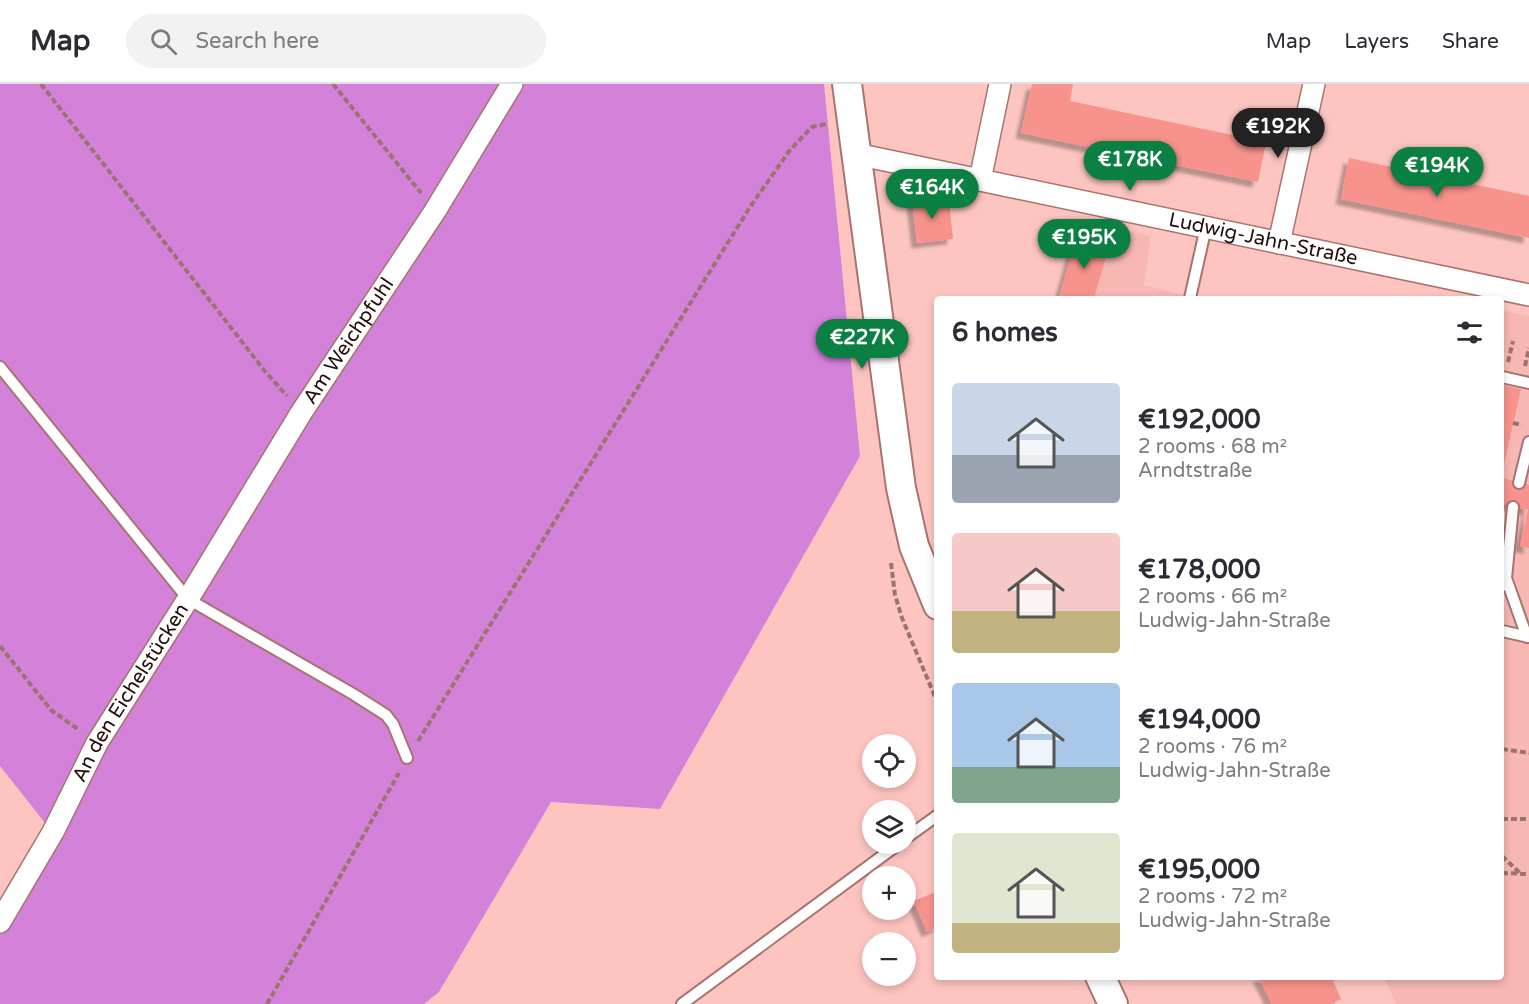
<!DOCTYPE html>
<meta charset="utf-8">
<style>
body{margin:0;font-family:"Varela Round",sans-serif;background:#f2f2f3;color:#2b2b33;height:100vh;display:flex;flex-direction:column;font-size:22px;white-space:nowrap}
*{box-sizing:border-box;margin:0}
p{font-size:20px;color:#7c7c81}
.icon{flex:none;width:33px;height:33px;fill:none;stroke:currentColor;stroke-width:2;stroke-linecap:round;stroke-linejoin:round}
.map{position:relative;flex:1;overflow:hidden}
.sheet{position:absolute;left:934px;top:212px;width:570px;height:684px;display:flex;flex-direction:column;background:#fff;border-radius:6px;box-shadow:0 3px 9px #0003}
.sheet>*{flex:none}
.buttons{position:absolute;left:862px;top:650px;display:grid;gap:12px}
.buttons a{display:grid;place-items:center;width:54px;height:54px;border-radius:50%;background:#fff;box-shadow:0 3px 9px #0003;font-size:30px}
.price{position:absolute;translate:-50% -51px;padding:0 14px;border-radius:21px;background:#0b8043;color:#fff;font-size:20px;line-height:39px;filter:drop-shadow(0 2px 3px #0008)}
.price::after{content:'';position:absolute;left:50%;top:36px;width:18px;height:14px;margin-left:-9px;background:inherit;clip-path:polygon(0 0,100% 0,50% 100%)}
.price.on{background:#222;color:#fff}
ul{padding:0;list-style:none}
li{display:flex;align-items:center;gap:18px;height:150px;padding:0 18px}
li span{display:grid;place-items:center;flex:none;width:168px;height:120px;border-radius:6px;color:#555}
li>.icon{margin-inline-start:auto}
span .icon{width:72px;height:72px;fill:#fffc;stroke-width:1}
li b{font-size:26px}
h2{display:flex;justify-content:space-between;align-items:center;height:72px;padding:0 18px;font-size:26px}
header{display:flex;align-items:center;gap:36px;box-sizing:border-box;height:84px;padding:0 30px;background:#fff;border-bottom:2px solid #e1e1e2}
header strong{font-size:28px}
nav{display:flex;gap:33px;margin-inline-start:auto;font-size:21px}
.search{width:420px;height:54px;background:#f2f2f3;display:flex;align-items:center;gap:15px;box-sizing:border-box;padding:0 21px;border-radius:33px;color:#7c7c81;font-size:22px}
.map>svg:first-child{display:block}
</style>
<header>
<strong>Map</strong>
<div class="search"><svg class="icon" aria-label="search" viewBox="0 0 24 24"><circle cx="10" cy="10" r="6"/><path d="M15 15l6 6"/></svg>Search here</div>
<nav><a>Map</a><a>Layers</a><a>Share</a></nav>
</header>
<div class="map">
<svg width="1529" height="920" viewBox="0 0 1529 920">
<defs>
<filter id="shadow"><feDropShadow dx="-5.5" dy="5.5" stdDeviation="1.5" flood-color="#0004"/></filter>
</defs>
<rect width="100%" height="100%" fill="#fec5c0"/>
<!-- built -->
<path fill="#f7b7b2" d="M1084 138 1151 152 1144 201 1194 214H1063Z
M1502 226 1529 232V920H1396L1384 893 1502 892Z"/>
<!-- green -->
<path fill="#d481da" d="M0 0H824L860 372 660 725 551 718 439 908 424 920H0V838L53 749 0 682Z"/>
<!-- building -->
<path fill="#f7938c" filter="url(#shadow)" d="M1032 0H1073L1070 17 1266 58 1258 98 1021 49Z
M1349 74 1529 112V154L1341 115Z
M918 111 949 118 953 155 917 159 912 116Z
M1076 153 1109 163 1094 214H1059Z
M1502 301 1521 305 1502 389Z
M1502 394 1529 401V464L1520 462 1528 426 1502 420Z
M938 807V843L927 848 914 817Z
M1258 892H1331L1341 915 1330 920H1272Z"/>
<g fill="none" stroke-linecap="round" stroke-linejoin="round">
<defs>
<path id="service" d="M1190 214 1206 143
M0 283 188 515 353 610 386 631 393 640 407 674
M1502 293 1529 299
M1519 399 1529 358
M1506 494 1527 553
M1502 502 1506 494 1513 423
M1502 547 1529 553
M906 754 938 731
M682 920 900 759"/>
<g id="minor">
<path id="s1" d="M856 70 1529 211"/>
<path d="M980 96 1000 0"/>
<path d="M1279 159 1314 0"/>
<path id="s2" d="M0 838 53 748 97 659 188 515 301 329 435 127 512 0"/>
</g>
<path id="secondary" d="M847 0 901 404 914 462 938 521
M1100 892 1113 920"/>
</defs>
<!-- service casing -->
<use href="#service" stroke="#a7746f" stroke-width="14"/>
<!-- minor casing -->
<use href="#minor" stroke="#a7746f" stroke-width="24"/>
<!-- secondary casing -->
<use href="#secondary" stroke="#a7746f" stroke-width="32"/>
<!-- path -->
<path stroke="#9b736f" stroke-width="4" stroke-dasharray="6 3" stroke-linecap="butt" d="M41 0 264 286 287 312
M333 0 421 109
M1508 278 1513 257
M1525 282 1529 264
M1513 339 1522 341
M891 479 895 511 902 534 938 620
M0 562 51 626 79 646
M418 657 750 123 790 66 812 43 827 40
M1502 665 1529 669
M1502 735H1529
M1502 772 1521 790
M1502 789 1529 790
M267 920 399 689"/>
<!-- service -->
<use href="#service" stroke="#fff" stroke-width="10"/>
<!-- minor -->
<use href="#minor" stroke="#fff" stroke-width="21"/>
<!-- secondary -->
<use href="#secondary" stroke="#fff" stroke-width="28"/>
</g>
<g text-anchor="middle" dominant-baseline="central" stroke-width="4.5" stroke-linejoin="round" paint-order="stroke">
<!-- street labels -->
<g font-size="20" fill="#210e0c" stroke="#fec5c0">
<text stroke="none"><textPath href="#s1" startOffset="416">Ludwig-Jahn-Straße</textPath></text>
<text stroke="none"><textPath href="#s2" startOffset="678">Am Weichpfuhl</textPath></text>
<text stroke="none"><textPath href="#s2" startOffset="264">An den Eichelstücken</textPath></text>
</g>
</g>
</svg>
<div class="buttons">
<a><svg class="icon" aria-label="locate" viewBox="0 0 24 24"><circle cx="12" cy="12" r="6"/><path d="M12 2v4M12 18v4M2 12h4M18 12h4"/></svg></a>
<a><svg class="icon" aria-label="layers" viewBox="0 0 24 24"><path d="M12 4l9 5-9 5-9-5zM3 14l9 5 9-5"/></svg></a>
<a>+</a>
<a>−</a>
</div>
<b class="price on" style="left:1278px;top:75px">€192K</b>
<b class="price" style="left:1130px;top:108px">€178K</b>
<b class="price" style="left:1437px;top:114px">€194K</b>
<b class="price" style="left:932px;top:136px">€164K</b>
<b class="price" style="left:1084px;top:186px">€195K</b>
<b class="price" style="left:862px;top:286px">€227K</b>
<section class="sheet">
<h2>6 homes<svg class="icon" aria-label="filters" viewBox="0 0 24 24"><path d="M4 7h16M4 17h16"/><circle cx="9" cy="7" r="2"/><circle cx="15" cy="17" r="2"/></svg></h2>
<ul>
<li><span style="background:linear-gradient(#c9d6e8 60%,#9aa5b1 0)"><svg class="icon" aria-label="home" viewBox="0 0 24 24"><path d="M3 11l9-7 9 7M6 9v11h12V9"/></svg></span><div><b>€192,000</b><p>2 rooms · 68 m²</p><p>Arndtstraße</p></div></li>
<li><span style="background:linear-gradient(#f6c9c9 65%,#c2b280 0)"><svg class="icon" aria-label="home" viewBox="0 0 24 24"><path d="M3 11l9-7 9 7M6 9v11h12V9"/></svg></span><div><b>€178,000</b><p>2 rooms · 66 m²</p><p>Ludwig-Jahn-Straße</p></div></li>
<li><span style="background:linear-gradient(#a9c7e8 70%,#7fa58c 0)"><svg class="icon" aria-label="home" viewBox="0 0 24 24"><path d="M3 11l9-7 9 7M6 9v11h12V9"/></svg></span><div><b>€194,000</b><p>2 rooms · 76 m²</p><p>Ludwig-Jahn-Straße</p></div></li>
<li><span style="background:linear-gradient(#dfe7d0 75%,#c2b280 0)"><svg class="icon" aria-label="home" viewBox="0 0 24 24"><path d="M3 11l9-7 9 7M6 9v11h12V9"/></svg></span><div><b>€195,000</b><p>2 rooms · 72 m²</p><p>Ludwig-Jahn-Straße</p></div></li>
</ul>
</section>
</div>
